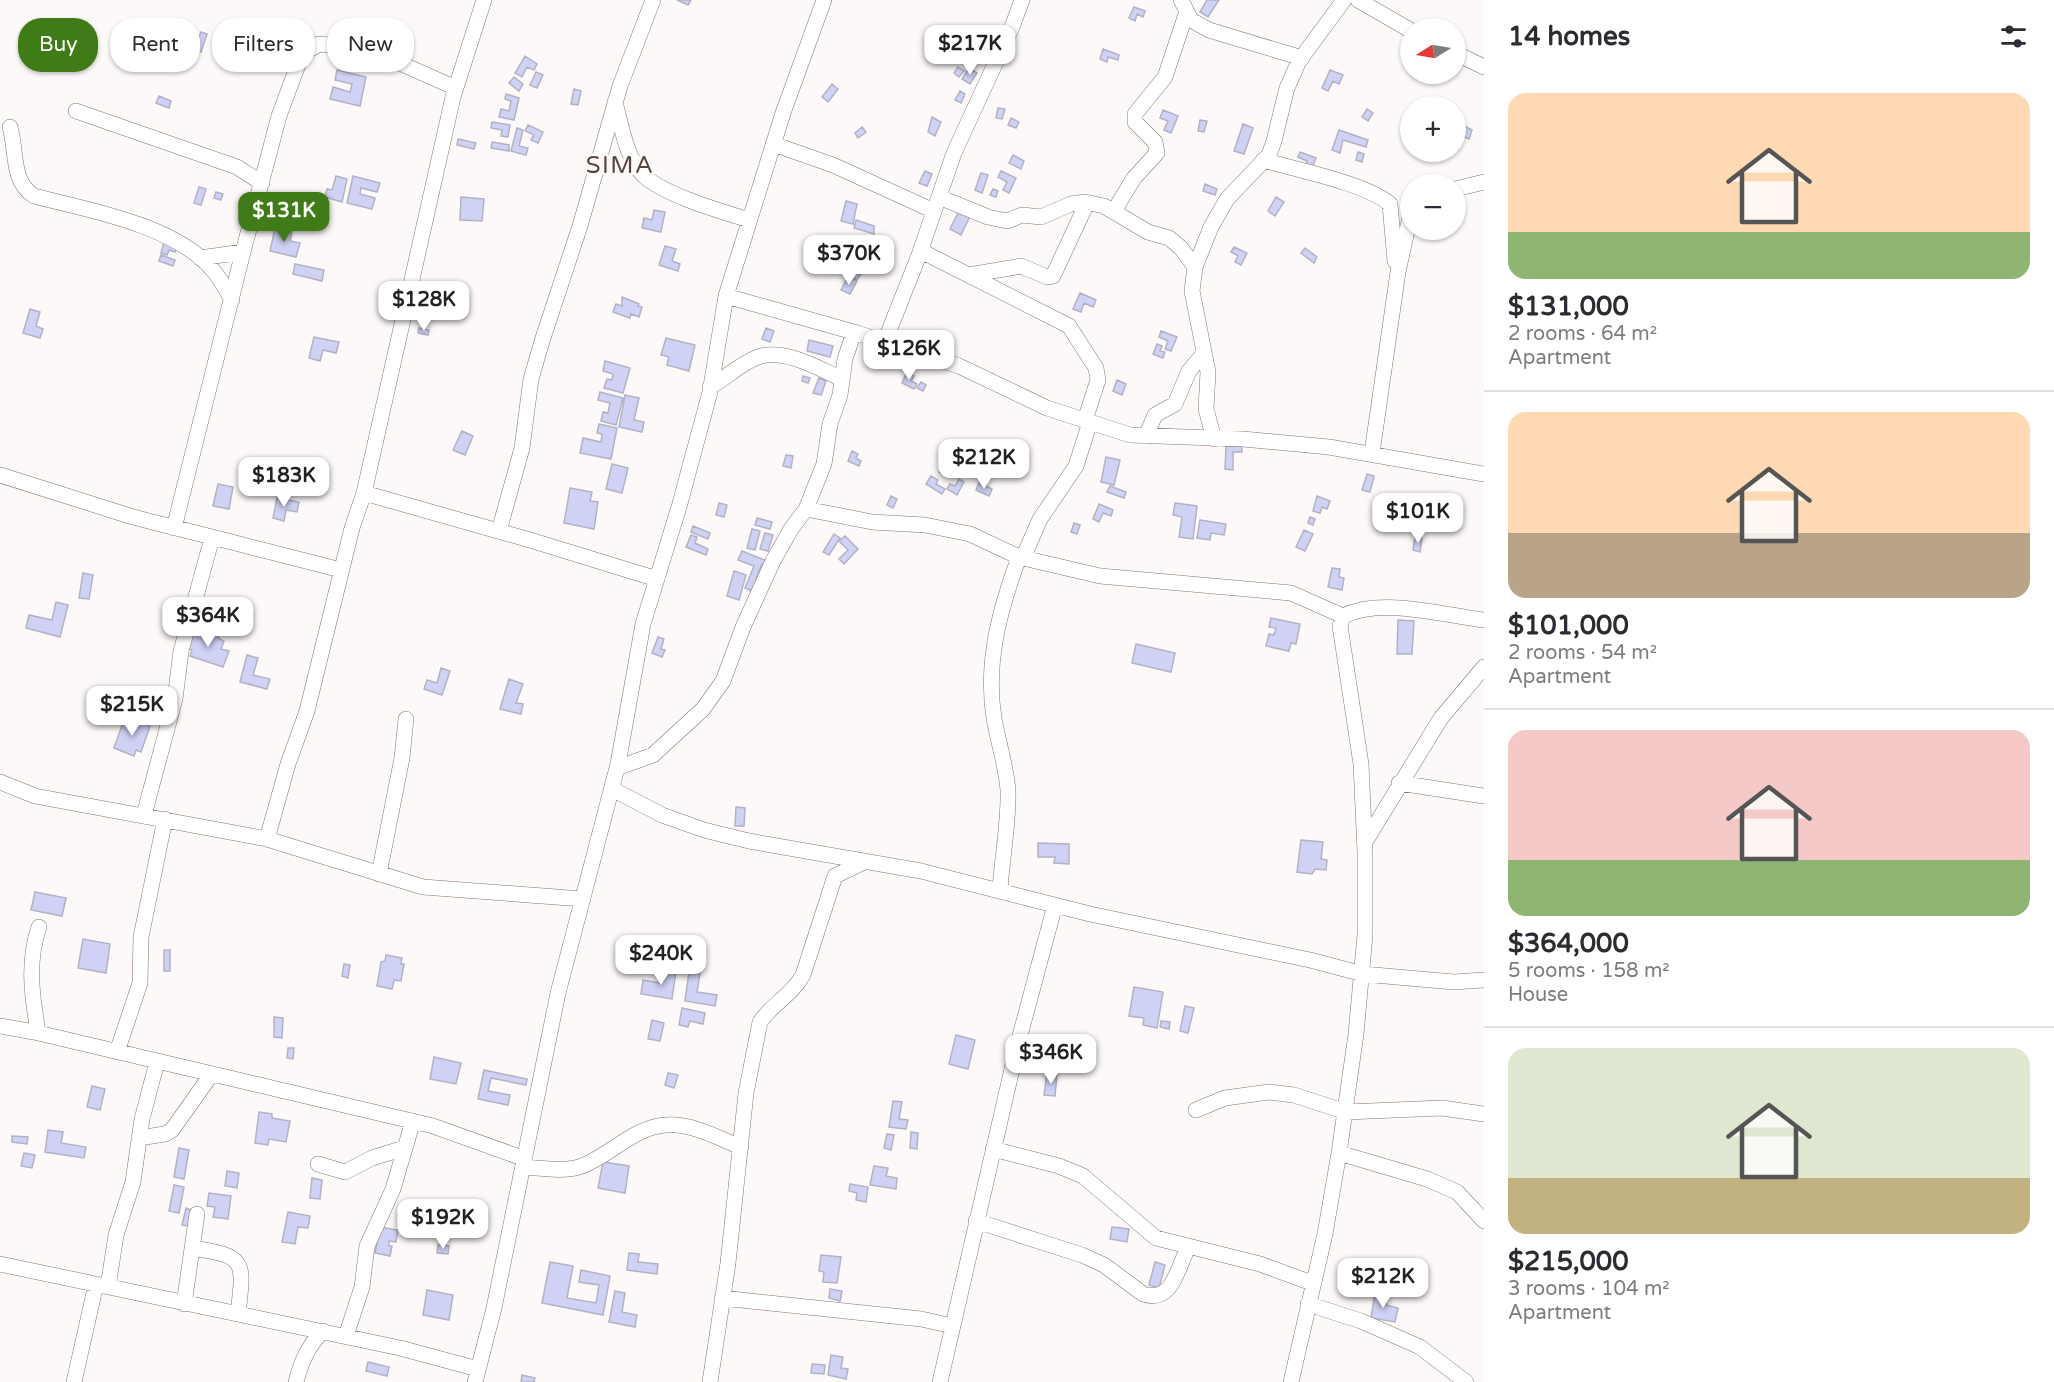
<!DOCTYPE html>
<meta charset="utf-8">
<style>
body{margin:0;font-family:"Varela Round",sans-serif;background:#f2f2f3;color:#2b2b33;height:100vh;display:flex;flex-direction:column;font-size:22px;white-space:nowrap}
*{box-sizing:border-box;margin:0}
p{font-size:20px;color:#7c7c81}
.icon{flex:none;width:33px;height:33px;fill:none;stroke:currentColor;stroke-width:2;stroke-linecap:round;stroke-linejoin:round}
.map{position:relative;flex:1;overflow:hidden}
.sheet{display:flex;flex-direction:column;background:#fff;width:570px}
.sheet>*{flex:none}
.top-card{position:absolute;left:18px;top:18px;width:570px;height:54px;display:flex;gap:12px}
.needle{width:39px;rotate:259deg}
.tools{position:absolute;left:1400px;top:18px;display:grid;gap:12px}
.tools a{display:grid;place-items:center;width:66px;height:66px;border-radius:50%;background:#fff;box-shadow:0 2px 4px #0004;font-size:30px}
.price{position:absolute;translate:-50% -51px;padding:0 14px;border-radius:12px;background:#fff;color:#222;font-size:20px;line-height:39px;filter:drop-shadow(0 2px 3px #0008)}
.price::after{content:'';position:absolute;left:50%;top:36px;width:18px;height:14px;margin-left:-9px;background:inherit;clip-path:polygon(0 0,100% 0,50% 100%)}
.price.active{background:#3f7c17;color:#fff}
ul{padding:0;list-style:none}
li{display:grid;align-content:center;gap:12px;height:318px;padding:0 24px}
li+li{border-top:2px solid #e1e1e2}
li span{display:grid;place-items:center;height:186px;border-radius:18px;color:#555}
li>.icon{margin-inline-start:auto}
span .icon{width:108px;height:108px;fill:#fffc;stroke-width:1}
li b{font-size:26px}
h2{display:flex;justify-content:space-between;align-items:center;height:72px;padding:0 24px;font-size:26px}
.pill{padding:0 21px;border-radius:24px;background:#fff;box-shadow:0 2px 4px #0004;font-size:21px;line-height:54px}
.pill.active{background:#3f7c17;color:#fff}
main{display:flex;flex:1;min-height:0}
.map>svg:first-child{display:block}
</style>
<main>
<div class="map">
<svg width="1484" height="1382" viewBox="0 0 1484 1382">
<rect width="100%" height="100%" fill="#fdf9f8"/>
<!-- building -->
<path fill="#d0d2f5" stroke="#b1b2c3" stroke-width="1.5" d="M677 0H691L688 5Z
M1207 0H1219L1208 17 1200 12Z
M1134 7 1145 11 1143 17 1137 14 1135 21 1129 18Z
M201 32 207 34 201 52 194 50Z
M973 37 980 41 973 52 966 48Z
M1103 49 1119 55 1118 60 1108 57 1107 62 1100 59Z
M525 56 537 64 534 70 527 67 522 77 515 73Z
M958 67 964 71 959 77 954 73Z
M969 68 977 73 970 84 962 79Z
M337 70 366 77 360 106 330 99 333 87 350 92 352 84 335 80Z
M1330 70 1343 75 1339 84 1333 81 1328 91 1322 88Z
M536 72 543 75 537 88 530 85Z
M514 77 523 84 519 91 509 83Z
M832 84 838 89 828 102 822 97Z
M574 89 581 91 578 105 571 104Z
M960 91 965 94 961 103 955 100Z
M506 94 519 98 514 120 499 117 501 109 509 111 511 101 505 99Z
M159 96 171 101 169 108 156 103Z
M998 108 1005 109 1002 119 996 118Z
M1367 109 1373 113 1368 121 1362 117Z
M1163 110 1178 116 1171 133 1164 130 1168 121 1160 118Z
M932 117 941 122 935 136 928 132Z
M1011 118 1019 122 1016 128 1008 125Z
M1200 120 1207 121 1204 132 1198 131Z
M492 122 510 125 508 137 501 136 502 130 491 128Z
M1456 122 1472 130 1469 139 1455 133Z
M1243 124 1253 128 1244 154 1234 151Z
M528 125 543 132 538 143 531 140 534 135 525 131Z
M862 127 866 132 858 138 855 133Z
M517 128 523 130 519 146 528 148 526 155 511 151Z
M1339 130 1368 140 1366 147 1343 140 1340 153 1332 150Z
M458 139 476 143 474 149 457 145Z
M492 142 509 145V151L491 148Z
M1300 152 1316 158 1312 168 1306 165 1307 161 1298 157Z
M1358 152 1364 154 1362 162 1356 160Z
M1013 155 1024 161 1021 169 1009 163Z
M925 171 932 174 927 186 919 183Z
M1001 171 1016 178 1009 193 1003 190 1007 182 998 177Z
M981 173 988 175 982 193 975 190Z
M336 176 347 179 342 202 325 197 327 189 332 190Z
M353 176 380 183 377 192 361 188 360 194 375 198 372 209 347 203Z
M1205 184 1217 189 1215 195 1203 191Z
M199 187 206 189 201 205 194 203Z
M993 189 998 191 996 197 990 195Z
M216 192 223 194 221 200 214 198Z
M461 197 484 199 482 221 460 220Z
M1276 197 1284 202 1275 216 1268 211Z
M846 201 857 204 853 224 841 221Z
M654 210 665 212 661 232 642 228 644 218 652 220Z
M959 211 970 216 961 235 950 229Z
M856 220 874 226V234L854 228Z
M275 228 292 232 290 241 300 243 296 257 270 251Z
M164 242 177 247 175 252 169 250 167 255 161 253Z
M665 246 676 249 672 261 680 264 678 271 659 265Z
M1234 247 1247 253 1241 265 1235 262 1238 256 1231 252Z
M1305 248 1317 257 1314 263 1301 253Z
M161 255 175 260 173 266 159 261Z
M842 263 861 274 857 280 839 269Z
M295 264 324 270 322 281 293 274Z
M848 277 857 281 850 294 841 290Z
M1080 293 1096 300 1093 307 1084 303 1081 312 1073 309Z
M622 297 639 304 638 306 642 307 639 317 631 314 630 318 613 312 616 304 622 306Z
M415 308 431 312 428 324 421 323 422 317 414 315Z
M30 309 40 312 36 326 43 329 40 338 23 333Z
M419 328 429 330 428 335 418 333Z
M766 328 774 331 770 342 762 339Z
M1161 331 1177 337 1171 351 1165 349 1168 341 1159 337Z
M314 337 339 342 336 353 323 350 320 361 309 358Z
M666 338 695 345 689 371 667 365 669 357 661 355Z
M809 340 833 346 830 357 807 351Z
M1157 344 1162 346 1160 351 1165 352 1163 358 1153 354Z
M605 361 630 368 623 393 604 388 607 379 612 380 613 374 603 371Z
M907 372 914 376 911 381 917 384 914 389 902 383Z
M803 376 810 378 808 383 802 381Z
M819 378 826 381 821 395 813 393Z
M1117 380 1126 384 1122 395 1113 391Z
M921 382 926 385 923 391 917 388Z
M600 392 623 398 616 425 601 421 603 412 608 413 610 403 598 400Z
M625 395 639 398 634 420 644 422 642 432 619 427Z
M599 424 617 428 611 459 580 453 583 438 601 442 602 434 597 433Z
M462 431 473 436 465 455 453 450Z
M1226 446H1242V452H1233V470L1225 469Z
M852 451 858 454 856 458 861 461 859 466 848 461Z
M786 455 793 456 791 468 783 466Z
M1106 457 1120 460 1114 485 1101 482Z
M256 459 277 463 272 487 251 483Z
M947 460 961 471 957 477 946 468 942 474 939 472Z
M612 464 628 468 622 493 606 489Z
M284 467 295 469 292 481 304 484 301 495 279 489Z
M1367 474 1374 476 1370 492 1362 490Z
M931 476 938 480 936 484 945 489 942 494 926 484Z
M959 479 964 482 957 495 947 489 950 484 955 486Z
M979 483 992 489 989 496 976 490Z
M218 484 233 487 229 509 213 506Z
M1110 486 1126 492 1124 498 1107 492Z
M570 488 592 492 590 501 598 502 594 529 564 523Z
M891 496 897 499 893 508 887 505Z
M1317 496 1330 501 1327 509 1322 507 1320 513 1313 511Z
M277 498 299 502 297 512 286 510 284 521 273 518Z
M719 503 727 505 724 517 716 515Z
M1175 503 1197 506 1193 539 1179 537 1182 517 1173 515Z
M1099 504 1113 510 1111 516 1103 513 1099 522 1093 519Z
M1310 517 1315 519 1313 525 1308 523Z
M757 518 772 522 770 529 755 525Z
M1200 520 1226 524 1224 535 1211 533 1210 540 1197 538Z
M1074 523 1080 525 1077 534 1071 532Z
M693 526 710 533 708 539 691 532Z
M752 529 760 531 755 550 747 548Z
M1304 530 1313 534 1305 551 1296 547Z
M765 533 773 535 768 551 760 549Z
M834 534 840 538 829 555 823 552Z
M691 535 697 537 695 543 708 549 706 555 686 547Z
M845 536 858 549 844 564 839 559 848 550 839 541Z
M1415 537 1422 538 1420 552 1413 550Z
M742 551 767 561 765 566 762 564 756 579 762 581 753 591 745 588 754 566 738 560Z
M1332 568 1340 569 1339 577 1344 578 1342 590 1328 587Z
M734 571 746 575 739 600 727 596Z
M83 573 93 575 89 599 79 598Z
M56 602 68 605 60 637 26 628 29 615 52 620Z
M1271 618 1300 624 1296 644 1291 643 1289 651 1266 646 1269 634 1274 635 1276 628 1269 627Z
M1398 620 1414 621 1412 654H1397Z
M203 630 219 635 218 638 224 641 221 649 229 651 223 667 190 656 192 650 186 648 191 632 201 635Z
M658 637 664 639 661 649 665 650 662 657 652 653Z
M1136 644 1175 653 1171 672 1132 663Z
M247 655 258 658 253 675 270 679 267 689 240 682Z
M441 668 450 671 442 695 424 689 427 680 437 683Z
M509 679 523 684 516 703 523 704 521 714 500 709Z
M125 717 150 726 141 752 136 750 134 756 114 748Z
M736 807 745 808 744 826H735Z
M1301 840 1323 842 1321 859 1327 860 1326 870 1315 869 1312 874 1297 872Z
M1038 843 1069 844V864L1054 863 1055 857H1038Z
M35 892 66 898 62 916 31 910Z
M83 939 110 944 106 973 78 968Z
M164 950H170V971H164Z
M386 955 402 958 401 964H404L401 981 394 980 392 989 377 986 381 962 385 961Z
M344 964 350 965 348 978 342 976Z
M662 969 676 971 672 999 641 994 643 980 660 983Z
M689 972 700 973 697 992 717 995 715 1006 685 1001Z
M1134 987 1163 992 1157 1028 1143 1025 1144 1018 1129 1016Z
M1185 1006 1194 1008 1188 1033 1180 1031Z
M682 1008 705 1013 703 1024 690 1021 688 1027 679 1025Z
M274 1017 283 1018 282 1038 274 1037Z
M652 1020 664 1023 660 1041 648 1039Z
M1161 1021 1170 1022 1169 1029 1160 1027Z
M956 1035 975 1040 968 1069 949 1064Z
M288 1048H294L293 1059 287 1058Z
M434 1057 461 1063 456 1084 430 1079Z
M484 1070 527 1079 526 1085 491 1078 488 1091 510 1095 508 1105 478 1099Z
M668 1073 678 1075 674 1088 665 1085Z
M1047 1073 1057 1074 1055 1096 1044 1095Z
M92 1086 105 1089 100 1110 87 1107Z
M893 1101 902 1102 899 1119 908 1120 906 1129 889 1127Z
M259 1112 272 1114V1118L290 1121 286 1142 269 1139 268 1145 255 1143Z
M48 1130 63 1132 61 1143 86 1147 84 1158 45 1152Z
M911 1132 918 1133 917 1149 910 1148Z
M887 1134 894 1135 891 1150 884 1148Z
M12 1136 28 1137 27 1144 12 1142Z
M179 1148 189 1150 184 1179 174 1177Z
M24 1153 35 1155 32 1168 21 1166Z
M603 1162 629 1166 625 1193 598 1188Z
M874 1166 888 1168 886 1176 897 1178 896 1189 870 1185Z
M227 1171 239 1173 237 1188 225 1186Z
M312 1178 322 1180 320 1199 310 1198Z
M850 1184 868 1187 866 1202 856 1200 857 1193 849 1191Z
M174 1185 184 1187 179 1213 169 1211Z
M209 1193 231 1196 228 1219 213 1217 215 1207 207 1206Z
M186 1208 191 1210 188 1226 182 1225Z
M288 1212 310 1216 308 1228 298 1227 295 1244 282 1242Z
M380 1227 398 1230 396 1242 389 1241V1246H392L390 1256 375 1253Z
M1112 1227 1129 1229 1127 1242 1110 1239Z
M438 1245 449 1246 448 1254 437 1253Z
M629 1253 639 1254 638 1262 658 1264 657 1274 627 1270Z
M821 1255 841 1257 837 1283 823 1282 824 1272 819 1271Z
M550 1262 573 1266 567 1298 596 1303 599 1285 579 1282 581 1270 610 1276 603 1315 542 1303Z
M1155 1262 1165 1265 1159 1288 1149 1285Z
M830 1289 842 1291 840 1301 829 1298Z
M427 1290 453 1295 449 1320 423 1315Z
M615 1291 625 1293 622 1312 637 1315 635 1327 609 1322Z
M1375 1293 1388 1295 1386 1305 1398 1308 1395 1322 1371 1318Z
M831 1355 843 1357 841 1368 848 1369 846 1379 828 1375Z
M368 1362 389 1367 387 1376 366 1371Z
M812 1364 825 1365 824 1374 811 1373Z
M522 1375 535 1378 534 1382H521Z"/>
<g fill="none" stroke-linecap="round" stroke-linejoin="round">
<defs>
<path id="minor" d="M1181 0 1191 20 1209 30 1302 58
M1358 0 1410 30
M1455 53 1484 67
M615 102C621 124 626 158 643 175 664 195 720 211 749 220
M76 111 237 167 262 183
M10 127C17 151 11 182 34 196 89 210 174 225 212 269 220 278 226 289 232 300
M773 144 833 165 934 211
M1263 160C1297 170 1365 183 1390 204L1395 261
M1455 189 1484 182
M939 197 988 217 1007 221 1022 215 1041 217 1071 204 1085 202 1104 206 1148 232 1169 238 1181 248 1195 267
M1114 211 1134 178 1157 153 1155 142 1135 122V114L1165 77 1186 14
M921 251 1069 326 1096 368 1098 380 1085 420
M200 258 243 252
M969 275 1021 266 1047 277 1053 276 1087 203
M726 296 857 333 959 366 1047 408 1130 435 1243 439 1329 447 1484 474
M885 341 919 255 954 153 1012 27 1022 0
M710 387C726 378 741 363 758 357 784 348 818 368 842 379
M1146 436 1155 415 1175 404 1189 371 1204 353
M1214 439 1206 409 1208 372 1192 291 1195 267 1211 227 1227 199 1269 155 1274 141 1287 88 1299 61 1344 0
M1372 453 1398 272 1410 217
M0 475 133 517 341 570
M364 493 530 540 657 579
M806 509 872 522 925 525 970 534 1019 557 1100 576 1291 593 1343 616
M174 528 243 252 279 116 302 54 319 44 368 49 456 88
M499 531 522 448 531 379 543 338 580 226 620 86 653 0
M1023 558 1040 519 1076 466 1090 422
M617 768 653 755 703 709 723 681 743 627 773 561 791 529 806 509 824 464 830 424 840 395 845 359 854 332
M0 782 35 796 267 839 423 887 583 899
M1399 783 1484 796
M612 789 662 815 704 830 749 841 921 871 1090 914 1310 960 1363 974 1454 982 1484 980
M144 815 175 699 181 651 212 538
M267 839 288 764 307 711 352 528 364 493 453 97 484 0
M1365 842 1441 718 1484 667
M379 874 402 758 406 719
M1000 890C1002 857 1009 822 1008 790 1006 765 998 742 994 718 985 662 1000 609 1019 557
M0 1026 34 1032 433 1126 525 1159
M38 1032C32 996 27 962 39 927
M117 1052 140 983 141 937 165 819
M1196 1110 1225 1098 1269 1092 1294 1095 1346 1112 1442 1108 1484 1114
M139 1138 165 1134 172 1130 211 1075
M993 1149 1059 1166 1083 1176 1156 1238 1260 1264 1312 1283
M1339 1153 1427 1179 1457 1192 1484 1221
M318 1164 345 1172 372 1158 404 1148
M523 1167C541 1168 562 1172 579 1167 609 1157 633 1127 666 1125 692 1123 718 1138 741 1147
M976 1221 1082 1255 1104 1265 1143 1294C1173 1304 1177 1268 1188 1248
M192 1248C247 1256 244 1261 238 1314
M0 1264 400 1348 478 1369
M108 1287 116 1235 133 1182 142 1119 157 1062
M722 1298 921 1319 953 1326
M184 1304 197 1214
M1308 1304 1361 1321 1420 1347 1466 1382
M346 1336 362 1287 367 1246 393 1189 413 1121
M74 1382 96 1284
M296 1382C301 1362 308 1346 323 1331
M475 1382 494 1308 558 993 618 764 643 624 679 507 710 392 726 296 783 113 824 0
M710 1382 728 1263 746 1093 760 1022C772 1004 792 995 803 975L835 876 866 861
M940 1382 1018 1043 1055 905
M1291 1382 1325 1234 1339 1153 1356 1034 1365 935V852L1361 764 1340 626 1343 616C1381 597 1442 615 1484 620"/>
</defs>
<!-- minor casing -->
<use href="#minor" stroke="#86756e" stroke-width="16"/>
<!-- minor -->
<use href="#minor" stroke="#fff" stroke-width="15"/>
</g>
<g text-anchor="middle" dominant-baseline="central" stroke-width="6" stroke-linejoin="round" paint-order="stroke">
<!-- quarter labels -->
<g font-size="24" letter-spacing="1.5" fill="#554640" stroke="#fdf9f8">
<text x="620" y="165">SIMA</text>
</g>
</g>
</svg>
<div class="tools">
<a><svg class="needle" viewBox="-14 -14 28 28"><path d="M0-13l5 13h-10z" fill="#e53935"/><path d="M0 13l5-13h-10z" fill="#7c7c81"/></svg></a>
<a>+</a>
<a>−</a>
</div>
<b class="price" style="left:970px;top:76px">$217K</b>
<b class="price active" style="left:284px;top:243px">$131K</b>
<b class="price" style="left:849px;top:286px">$370K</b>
<b class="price" style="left:424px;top:332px">$128K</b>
<b class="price" style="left:909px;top:381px">$126K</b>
<b class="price" style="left:984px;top:490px">$212K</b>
<b class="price" style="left:284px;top:508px">$183K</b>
<b class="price" style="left:1418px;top:544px">$101K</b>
<b class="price" style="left:208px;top:648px">$364K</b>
<b class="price" style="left:132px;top:737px">$215K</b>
<b class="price" style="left:661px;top:986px">$240K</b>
<b class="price" style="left:1051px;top:1085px">$346K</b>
<b class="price" style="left:443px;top:1250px">$192K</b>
<b class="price" style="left:1383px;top:1309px">$212K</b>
<div class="top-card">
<a class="pill active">Buy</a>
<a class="pill">Rent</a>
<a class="pill">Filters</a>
<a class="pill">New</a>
</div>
</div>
<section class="sheet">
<h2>14 homes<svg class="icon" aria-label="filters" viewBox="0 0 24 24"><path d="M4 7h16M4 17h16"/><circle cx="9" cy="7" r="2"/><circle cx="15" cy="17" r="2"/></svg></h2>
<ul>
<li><span style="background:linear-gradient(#ffd9b3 75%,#8fb573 0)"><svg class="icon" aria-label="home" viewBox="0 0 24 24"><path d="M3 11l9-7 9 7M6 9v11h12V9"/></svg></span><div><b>$131,000</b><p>2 rooms · 64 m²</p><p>Apartment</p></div></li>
<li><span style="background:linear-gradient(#ffd9b3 65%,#b9a48a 0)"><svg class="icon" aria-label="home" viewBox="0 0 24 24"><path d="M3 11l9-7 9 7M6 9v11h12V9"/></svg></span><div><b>$101,000</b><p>2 rooms · 54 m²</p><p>Apartment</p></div></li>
<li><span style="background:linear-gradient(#f6c9c9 70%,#8fb573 0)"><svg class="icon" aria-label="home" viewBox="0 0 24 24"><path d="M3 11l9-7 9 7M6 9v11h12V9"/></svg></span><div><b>$364,000</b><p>5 rooms · 158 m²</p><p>House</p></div></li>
<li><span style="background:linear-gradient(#dfe7d0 70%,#c2b280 0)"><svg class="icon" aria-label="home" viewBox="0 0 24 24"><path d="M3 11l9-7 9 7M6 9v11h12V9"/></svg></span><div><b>$215,000</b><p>3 rooms · 104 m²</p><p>Apartment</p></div></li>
</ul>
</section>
</main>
